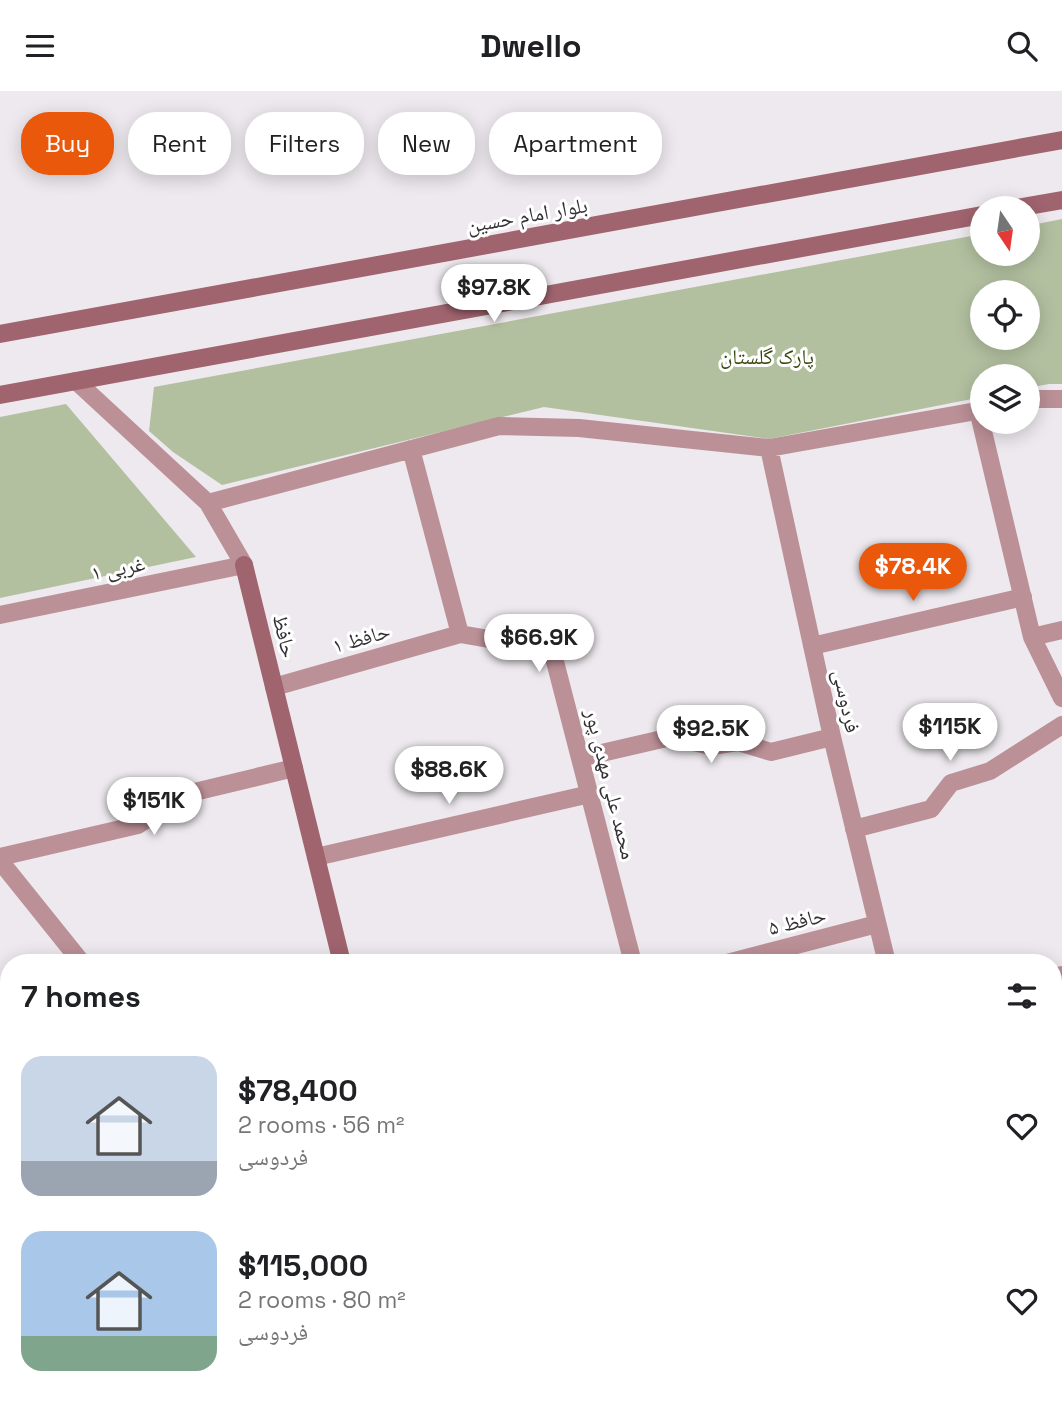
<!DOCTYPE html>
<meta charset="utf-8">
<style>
body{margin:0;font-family:"Space Grotesk","Noto Naskh Arabic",sans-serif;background:#f6f6f6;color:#202124;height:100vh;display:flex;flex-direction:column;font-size:26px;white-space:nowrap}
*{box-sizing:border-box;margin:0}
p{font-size:23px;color:#757577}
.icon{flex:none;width:38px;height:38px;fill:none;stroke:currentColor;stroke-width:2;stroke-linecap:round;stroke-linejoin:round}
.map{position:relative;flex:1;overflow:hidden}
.panel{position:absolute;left:0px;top:863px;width:1062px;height:450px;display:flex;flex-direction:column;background:#fff;border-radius:28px 28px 0 0;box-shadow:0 4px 18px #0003}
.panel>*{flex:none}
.top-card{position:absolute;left:21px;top:21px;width:700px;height:63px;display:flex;gap:14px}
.needle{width:46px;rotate:167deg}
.tools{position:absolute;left:970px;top:105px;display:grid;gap:14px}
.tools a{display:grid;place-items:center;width:70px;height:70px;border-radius:50%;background:#fff;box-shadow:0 4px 18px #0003;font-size:35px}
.price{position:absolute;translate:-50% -60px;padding:0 16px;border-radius:24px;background:#fff;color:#222;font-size:23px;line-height:46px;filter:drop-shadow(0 2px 4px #0008)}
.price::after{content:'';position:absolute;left:50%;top:42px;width:21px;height:16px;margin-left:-10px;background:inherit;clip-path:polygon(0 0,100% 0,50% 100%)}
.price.selected{background:#ea580c;color:#fff}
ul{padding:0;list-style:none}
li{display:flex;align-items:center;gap:21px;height:175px;padding:0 21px}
li span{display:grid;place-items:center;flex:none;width:196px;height:140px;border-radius:21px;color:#555}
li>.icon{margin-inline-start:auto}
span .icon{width:84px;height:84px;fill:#fffc;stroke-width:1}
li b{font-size:30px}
h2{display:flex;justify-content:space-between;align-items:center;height:84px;padding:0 21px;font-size:30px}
.chip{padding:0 24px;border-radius:28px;background:#fff;box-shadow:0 4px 18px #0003;font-size:24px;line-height:63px}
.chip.selected{background:#ea580c;color:#fff}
header{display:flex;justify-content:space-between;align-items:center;height:91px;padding:0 21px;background:#fff;font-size:32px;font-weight:600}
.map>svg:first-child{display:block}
</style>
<header><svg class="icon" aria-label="menu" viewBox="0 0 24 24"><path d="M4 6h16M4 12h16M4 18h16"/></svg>Dwello<svg class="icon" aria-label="search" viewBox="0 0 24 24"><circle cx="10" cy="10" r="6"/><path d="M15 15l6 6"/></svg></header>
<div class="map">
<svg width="1062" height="1311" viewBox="0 0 1062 1311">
<rect width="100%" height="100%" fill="#ede9ee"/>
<!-- green -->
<path fill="#b3c0a0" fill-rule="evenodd" d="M1062 128V293H1049L1027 297V285H982V306L769 348 544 316 222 394 173 361 149 340 154 296 982 143V163H1027V135ZM982 201H1027V247H982Z
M66 313 196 466 0 507V326Z"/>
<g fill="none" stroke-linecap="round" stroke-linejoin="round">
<!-- street -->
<path stroke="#bb9097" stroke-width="18" d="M1027 310 1037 308H1062
M978 319 1032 546 1062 607
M769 357 832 646 887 872
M411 358 460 543 552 559 633 872
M208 412 499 335 579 337 769 357 982 319
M0 524 244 474 208 412 76 290
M1032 546 1062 539
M812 555 1023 506
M274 596 460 543
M580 667 671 646 711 655 738 651 771 661 832 646
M854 738 931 718 951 692 990 680 1062 634
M0 766 138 734 186 703 294 677
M316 766 590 703
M0 770 82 872
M727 872 877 833
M1054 886 1062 884
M0 899 9 897
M1054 1068 1062 1064
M0 1131 9 1129
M1054 1247 1062 1242
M129 1304 131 1311
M755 1304 757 1311
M998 1304 1000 1311
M4 1311 18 1304
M147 1311 179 1304
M583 1311 592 1306 602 1304"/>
<!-- secondary -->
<path stroke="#a0646f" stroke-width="18" d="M1017 117 1062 109
M0 243 1062 49
M0 304 982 124
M244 474 342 872
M449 1304 450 1311"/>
</g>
<g text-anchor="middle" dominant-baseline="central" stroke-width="6" stroke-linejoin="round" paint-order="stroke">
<!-- street labels -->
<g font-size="21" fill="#333134" stroke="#fff">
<text transform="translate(527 124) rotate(-10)">بلوار امام حسین</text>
<text transform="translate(118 477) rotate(-11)">۱ غربی</text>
<text transform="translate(285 545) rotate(76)">حافظ</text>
<text transform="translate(361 547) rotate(-16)">حافظ ۱</text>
<text transform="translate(847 610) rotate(78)">فردوسی</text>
<text transform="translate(611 693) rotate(76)">محمد علی مهدی پور</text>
<text transform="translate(797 830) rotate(-14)">حافظ ۵</text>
</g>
<!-- park labels -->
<g font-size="21" fill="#35470a" stroke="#fff">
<text x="767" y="265">پارک گلستان</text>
</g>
</g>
</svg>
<div class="tools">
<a><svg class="needle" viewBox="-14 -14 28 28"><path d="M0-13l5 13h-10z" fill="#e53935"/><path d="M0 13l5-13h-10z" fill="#757577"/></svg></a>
<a><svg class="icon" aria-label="locate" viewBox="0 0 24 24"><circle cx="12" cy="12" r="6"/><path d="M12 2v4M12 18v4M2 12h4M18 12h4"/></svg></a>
<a><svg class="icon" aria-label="layers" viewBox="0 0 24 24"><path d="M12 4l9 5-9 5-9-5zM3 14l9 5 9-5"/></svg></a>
</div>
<b class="price" style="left:494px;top:233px">$97.8K</b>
<b class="price selected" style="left:913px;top:512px">$78.4K</b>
<b class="price" style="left:539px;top:583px">$66.9K</b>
<b class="price" style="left:950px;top:672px">$115K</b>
<b class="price" style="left:711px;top:674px">$92.5K</b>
<b class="price" style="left:449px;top:715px">$88.6K</b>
<b class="price" style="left:154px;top:746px">$151K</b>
<div class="top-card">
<a class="chip selected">Buy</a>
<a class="chip">Rent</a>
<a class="chip">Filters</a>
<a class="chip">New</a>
<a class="chip">Apartment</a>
</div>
<section class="panel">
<h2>7 homes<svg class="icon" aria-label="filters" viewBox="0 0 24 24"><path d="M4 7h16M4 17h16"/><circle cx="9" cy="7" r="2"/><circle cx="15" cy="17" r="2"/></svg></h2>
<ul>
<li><span style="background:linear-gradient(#c9d6e8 75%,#9aa5b1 0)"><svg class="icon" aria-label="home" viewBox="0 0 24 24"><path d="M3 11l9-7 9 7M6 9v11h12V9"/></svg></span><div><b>$78,400</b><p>2 rooms · 56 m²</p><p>فردوسی</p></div><svg class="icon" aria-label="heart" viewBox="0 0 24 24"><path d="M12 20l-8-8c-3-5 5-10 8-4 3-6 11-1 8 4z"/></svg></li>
<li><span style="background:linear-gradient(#a9c7e8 75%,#7fa58c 0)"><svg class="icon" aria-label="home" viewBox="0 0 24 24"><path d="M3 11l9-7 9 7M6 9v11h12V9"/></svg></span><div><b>$115,000</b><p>2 rooms · 80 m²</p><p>فردوسی</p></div><svg class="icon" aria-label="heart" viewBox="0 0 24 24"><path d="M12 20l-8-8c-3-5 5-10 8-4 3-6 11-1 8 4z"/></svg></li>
</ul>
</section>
</div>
